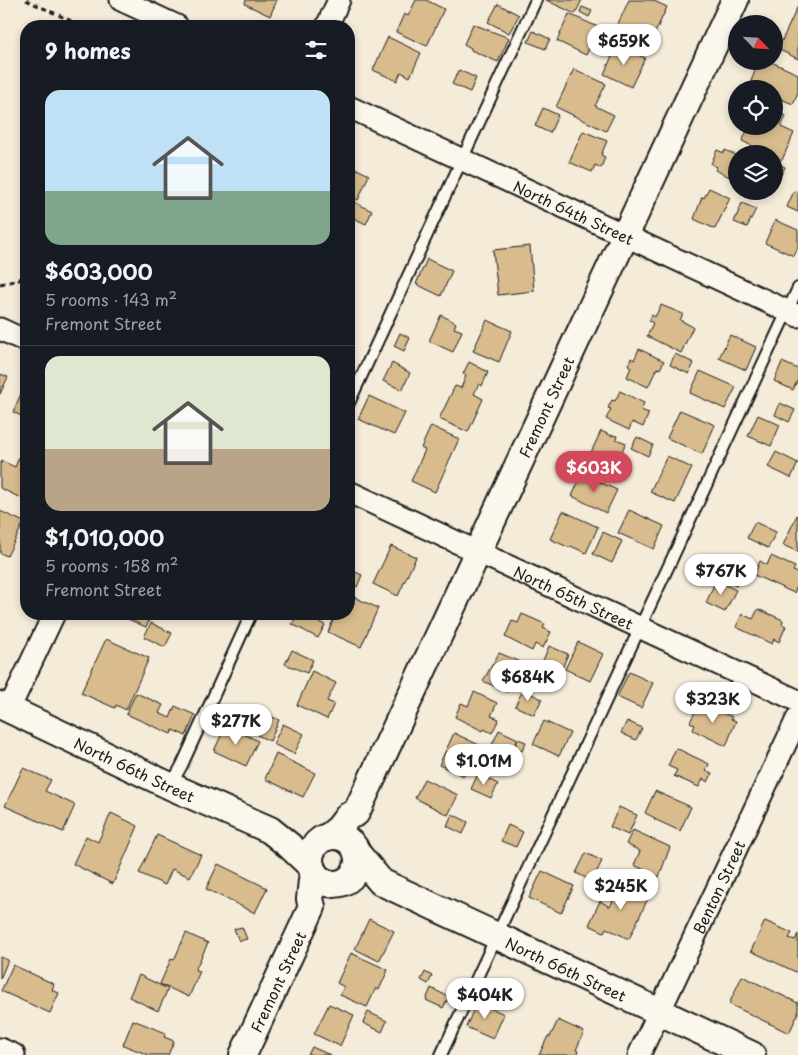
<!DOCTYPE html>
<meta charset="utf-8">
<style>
body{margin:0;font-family:"Playpen Sans",sans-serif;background:#242831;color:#f1f3f6;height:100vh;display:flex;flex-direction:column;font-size:19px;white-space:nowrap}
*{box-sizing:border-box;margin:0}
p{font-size:16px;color:#9ea1a6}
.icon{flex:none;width:28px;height:28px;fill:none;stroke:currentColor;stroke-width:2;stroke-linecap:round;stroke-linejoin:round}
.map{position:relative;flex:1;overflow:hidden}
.panel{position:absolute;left:20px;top:20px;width:335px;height:600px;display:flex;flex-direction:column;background:#171b24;border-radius:20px;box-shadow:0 2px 8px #0003}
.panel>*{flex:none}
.needle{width:32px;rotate:115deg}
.buttons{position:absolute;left:728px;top:15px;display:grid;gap:10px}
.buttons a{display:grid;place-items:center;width:55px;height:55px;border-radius:50%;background:#171b24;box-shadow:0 2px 8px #0003;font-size:25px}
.price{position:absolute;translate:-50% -42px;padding:0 11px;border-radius:18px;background:#fff;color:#222;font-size:16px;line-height:32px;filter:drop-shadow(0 1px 2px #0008)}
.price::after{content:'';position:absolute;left:50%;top:30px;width:15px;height:11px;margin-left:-8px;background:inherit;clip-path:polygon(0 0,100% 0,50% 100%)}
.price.selected{background:#d1495b;color:#fff}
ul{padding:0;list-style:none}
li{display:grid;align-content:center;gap:10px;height:265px;padding:0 25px}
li+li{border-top:1px solid #363941}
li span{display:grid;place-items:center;height:155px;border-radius:15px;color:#555}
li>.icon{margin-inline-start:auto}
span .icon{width:90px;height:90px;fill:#fffc;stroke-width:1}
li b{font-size:21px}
h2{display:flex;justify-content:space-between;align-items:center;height:60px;padding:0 25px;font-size:21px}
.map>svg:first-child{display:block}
</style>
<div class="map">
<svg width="798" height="1055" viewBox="0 0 798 1055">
<rect width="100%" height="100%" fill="#f4ebd9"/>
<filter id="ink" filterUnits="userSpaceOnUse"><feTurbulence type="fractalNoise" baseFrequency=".02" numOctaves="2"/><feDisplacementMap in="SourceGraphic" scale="10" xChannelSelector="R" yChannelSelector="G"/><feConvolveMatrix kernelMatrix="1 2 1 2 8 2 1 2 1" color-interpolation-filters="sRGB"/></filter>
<g filter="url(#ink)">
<!-- building -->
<path fill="#d9bc8d" stroke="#1c1c1c" d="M246 0H277L270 16 245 4Z
M416 0H426L444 9 427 46 396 32 404 14 408 16Z
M546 0H582L575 14Z
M629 0H652L667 7 649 46 615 30Z
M498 4 519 15 509 33 488 22Z
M798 6V59L778 49Z
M582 7 592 11 589 17 580 12Z
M569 14 618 36 613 47 594 38 586 55 557 41Z
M473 24 509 38 498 62 471 50V48L464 44Z
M533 31 550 39 545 49 528 42Z
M388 37 421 53 410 77 401 72 397 81 373 70Z
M617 45 645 58 631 87 604 74Z
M759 61 767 65 769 61 798 74V92L793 104 774 96V89H759L757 88 758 85 751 81Z
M574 69 606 84 595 106 614 115 606 131 556 107Z
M459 70 476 78 470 92 452 84Z
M543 108 558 115 550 133 535 126Z
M774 111 786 116 781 127 794 133 782 160 774 156V154H769L742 141 747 131 742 128V126H774Z
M583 131 607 141 601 155 605 157 601 168 595 165 592 172 569 162Z
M717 150 724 153 725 150 736 155V180L715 170 717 167 711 164Z
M775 162 785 167 781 175 774 171Z
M349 165 369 175 358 200 349 196Z
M709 188 730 198 715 229 694 219 702 197 704 198Z
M794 191 798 192V212L787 207Z
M354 202 372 211 366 224 349 216Z
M742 203 756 209 747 227 734 222Z
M775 220 798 230V247L794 256 765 243Z
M530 246 534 291 498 295 493 250Z
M427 259 452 271 441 296 416 284Z
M661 305 683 314 680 320 693 327 681 353 647 336 653 323 649 321 652 315 655 317Z
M441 315 456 323 454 328 462 331 453 352 429 341Z
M487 320 512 331 499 362 473 351Z
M400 333 410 338 404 351 394 346Z
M730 335 756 347 746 370 719 358Z
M639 349 664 361 660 369 657 368 648 387 627 377 631 367 628 365 631 358 634 360Z
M675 354 694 363 689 374 670 365Z
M469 362 488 372 482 386 479 384 474 394 483 399 468 432 439 419 455 386 461 388 466 376 463 374Z
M782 362 798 369V379L793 390 774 381Z
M392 363 410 373 402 390 383 381Z
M700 371 736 387 725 409 690 393Z
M0 374 8 377 0 394Z
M24 387 26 388V418L13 412Z
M620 391 644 403 641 410 649 413 643 427 632 422 629 430 606 419 611 409 608 408 612 400 615 401Z
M369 396 405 413 394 435 358 419Z
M780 403 795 410 789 422 775 415Z
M680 410 715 425 702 454 667 438Z
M758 415 780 425 771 446 748 436Z
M431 426 459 439 435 492 411 481 425 450 421 448Z
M601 431 612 436V435L617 436 616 439 626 443 621 453 618 451 609 471 587 461Z
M637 437 653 445 648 456 631 448Z
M25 443 26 492 23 499 0 488V465L2 461 15 467Z
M776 452 798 463 791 478 768 467Z
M667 456 692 468 675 503 650 492Z
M582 474 617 490 606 513 572 496Z
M629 510 664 526 654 549 618 533Z
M0 511 24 522 7 556 0 553Z
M563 511 598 527 586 553 571 546 570 548 550 539Z
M797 515 798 516V552L783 545Z
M755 522 776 532 768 548 747 538Z
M603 532 622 541 612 563 593 554Z
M391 546 416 557 398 596 373 584Z
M771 556 795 567 793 571 798 573V588H796L794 593 754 575 760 561 767 565Z
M727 558 746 567 736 586 717 577Z
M349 569 362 575 357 587 349 583Z
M716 580 736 590 725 612 706 603Z
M354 597 378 608 361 647 328 632 336 614 346 615 349 614V609Z
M758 609 783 620 782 624 786 626 779 642 774 639 772 644 736 627 742 614 753 619Z
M122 614H152L146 627 121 616Z
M298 614H303L325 625 318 638 292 624Z
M522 614 545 624 543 628 551 632 543 648 535 644 532 651 505 637 512 621 518 623Z
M151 623 172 633 165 647 144 637Z
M106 639 149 658 126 710 116 705 115 708 81 693Z
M578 642 603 654 590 681 565 669Z
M549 646 568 654 561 671 542 663Z
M292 650 313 660 307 673 285 664Z
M499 653 521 662 507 692 483 681Z
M312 671 336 683 327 701 334 704 327 719 297 705Z
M629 672 653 683 641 708 617 697Z
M523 690 542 699 534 715 515 706Z
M474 692 497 703 491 716 499 719 492 733 484 729 483 731 455 717 461 703 468 706Z
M136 693 163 705 159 713 170 718 175 706 195 715 186 736 173 730 171 734 126 714Z
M699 704 704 707 705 705 732 717 731 719 736 721 726 746 693 730 695 725 690 722Z
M266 714 279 720 270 741 257 735Z
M544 721 570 733 559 756 533 744Z
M627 721 642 728 636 740 621 733Z
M283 724 304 734 294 754 273 744Z
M226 725 258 741 246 766 214 751Z
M499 730 518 739 511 755 491 747Z
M454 733 479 745 464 776 439 765Z
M518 739 526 742 522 751 514 747Z
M676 748 709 764 706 771 712 774 708 782 703 779 699 787 674 776 677 770 668 766Z
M276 754 315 773 303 797 265 779Z
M23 768 51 780 45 791 75 805 63 832 5 806Z
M478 774 498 784 491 798 471 789Z
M424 779 458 795 448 815 415 798Z
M655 791 691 807 680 831 654 819 655 818 645 813Z
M619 807 637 815 628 835 610 827Z
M111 813 138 826 113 884 73 864 86 836 98 842Z
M452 814 468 822 463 834 447 826Z
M508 825 523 832 516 847 501 841Z
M633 830 670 847 659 877 634 865 640 851 626 844Z
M157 835 201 855 190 877 172 869 165 885 139 873Z
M586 853 602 861 592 881 576 873Z
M218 864 267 888 255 913 206 889Z
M542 871 574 886 561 913 529 898Z
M622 881 650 894 629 939 606 928 604 932 589 925 600 901 610 907Z
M369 919 394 931 379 961 355 949Z
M765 921 792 933 789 938 795 940 798 934V973L751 951Z
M242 927 247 939 239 941 234 929Z
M186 933 208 943 195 970 200 971 189 997 160 984 171 959 174 960Z
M351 953 388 970 379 990 376 988 367 1007 340 995 344 987 337 983Z
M0 957 8 960 0 979Z
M13 965 54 984 52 990 59 993 50 1013 1 991Z
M425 972 432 976 428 984 421 980Z
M139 975 168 989 158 1011 129 997Z
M742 976 798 1003V1014L789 1033 729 1004Z
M431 988 449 997 443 1008 426 1000Z
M477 1002 504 1014 493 1039 466 1027Z
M329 1004 354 1015 340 1046 314 1034Z
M368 1012 387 1021 382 1032 363 1023Z
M133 1020 166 1033 164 1037 174 1041 168 1055H149L123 1045Z
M558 1020 584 1032 576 1050 578 1051 576 1055H539L548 1036 550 1037Z
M312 1047 330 1055H308Z"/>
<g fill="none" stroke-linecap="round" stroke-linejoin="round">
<defs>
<path id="service" d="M349 403 536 0
M171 785 182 765 251 614
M441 1055 798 288"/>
<g id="minor">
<path d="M121 0 177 26"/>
<path d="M327 26 339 0"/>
<path id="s1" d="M349 107 798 316"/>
<path d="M0 329 26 341"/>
<path id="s2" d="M349 492 798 701"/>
<path d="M9 709 54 614"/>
<path d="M0 1049 14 1055"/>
<path id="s3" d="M639 1055 798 717"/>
</g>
<g id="tertiary">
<path id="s4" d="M0 705 170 786 270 830 291 847 311 866"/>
<circle cx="334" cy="860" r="24"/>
<path id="s5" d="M328 837 339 828 348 816 356 813 735 0"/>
<path id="s6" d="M357 853 381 882 752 1055"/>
<path id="s7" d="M243 1055 312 907 310 899 313 871"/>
</g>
</defs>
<!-- service casing -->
<use href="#service" stroke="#1c1c1c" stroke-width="14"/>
<!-- minor casing -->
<use href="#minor" stroke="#1c1c1c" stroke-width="25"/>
<!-- tertiary casing -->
<use href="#tertiary" stroke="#1c1c1c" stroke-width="30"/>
<!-- path -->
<path stroke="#1c1c1c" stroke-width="3" stroke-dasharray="5 4" stroke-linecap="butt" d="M26 0 82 26
M0 284 19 280 26 272"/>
<!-- service -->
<use href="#service" stroke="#fbf7ec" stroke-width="10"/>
<!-- minor -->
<use href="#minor" stroke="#fbf7ec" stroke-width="21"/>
<!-- tertiary -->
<use href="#tertiary" stroke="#fbf7ec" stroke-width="26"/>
</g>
</g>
<g text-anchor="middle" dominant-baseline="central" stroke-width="5" stroke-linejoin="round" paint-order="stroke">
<!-- street labels -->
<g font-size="15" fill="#1c1c1c" stroke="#fbf7ec">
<text stroke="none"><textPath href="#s1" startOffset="248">North 64th Street</textPath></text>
<text stroke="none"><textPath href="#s5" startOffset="486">Fremont Street</textPath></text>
<text stroke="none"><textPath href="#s2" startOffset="248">North 65th Street</textPath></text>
<text stroke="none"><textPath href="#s4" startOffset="149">North 66th Street</textPath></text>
<text stroke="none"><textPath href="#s3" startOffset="186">Benton Street</textPath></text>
<text stroke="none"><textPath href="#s6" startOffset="242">North 66th Street</textPath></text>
<text stroke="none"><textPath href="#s7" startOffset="81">Fremont Street</textPath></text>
</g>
</g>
</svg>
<div class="buttons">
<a><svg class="needle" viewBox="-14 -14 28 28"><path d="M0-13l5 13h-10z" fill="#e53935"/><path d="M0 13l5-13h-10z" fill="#9ea1a6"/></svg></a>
<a><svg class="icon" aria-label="locate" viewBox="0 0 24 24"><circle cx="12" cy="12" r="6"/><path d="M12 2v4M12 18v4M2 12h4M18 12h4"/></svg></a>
<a><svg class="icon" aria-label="layers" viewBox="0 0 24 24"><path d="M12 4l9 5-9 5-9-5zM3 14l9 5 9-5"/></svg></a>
</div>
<b class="price" style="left:624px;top:66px">$659K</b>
<b class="price selected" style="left:594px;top:493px">$603K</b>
<b class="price" style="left:721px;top:596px">$767K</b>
<b class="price" style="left:528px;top:702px">$684K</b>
<b class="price" style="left:713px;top:724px">$323K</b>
<b class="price" style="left:236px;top:746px">$277K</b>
<b class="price" style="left:484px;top:786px">$1.01M</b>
<b class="price" style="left:621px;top:911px">$245K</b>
<b class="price" style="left:485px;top:1020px">$404K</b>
<section class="panel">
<h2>9 homes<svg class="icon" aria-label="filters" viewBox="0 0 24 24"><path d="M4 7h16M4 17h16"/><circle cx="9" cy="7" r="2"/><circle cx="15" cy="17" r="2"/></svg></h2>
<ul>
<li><span style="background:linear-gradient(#bfe0f5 65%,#7fa58c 0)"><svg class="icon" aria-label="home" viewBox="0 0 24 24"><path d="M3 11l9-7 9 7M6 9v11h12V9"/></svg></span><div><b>$603,000</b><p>5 rooms · 143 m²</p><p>Fremont Street</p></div></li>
<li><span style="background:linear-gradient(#dfe7d0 60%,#b9a48a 0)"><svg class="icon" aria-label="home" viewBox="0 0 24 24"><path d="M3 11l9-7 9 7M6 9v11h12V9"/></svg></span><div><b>$1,010,000</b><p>5 rooms · 158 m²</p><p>Fremont Street</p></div></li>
</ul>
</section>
</div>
